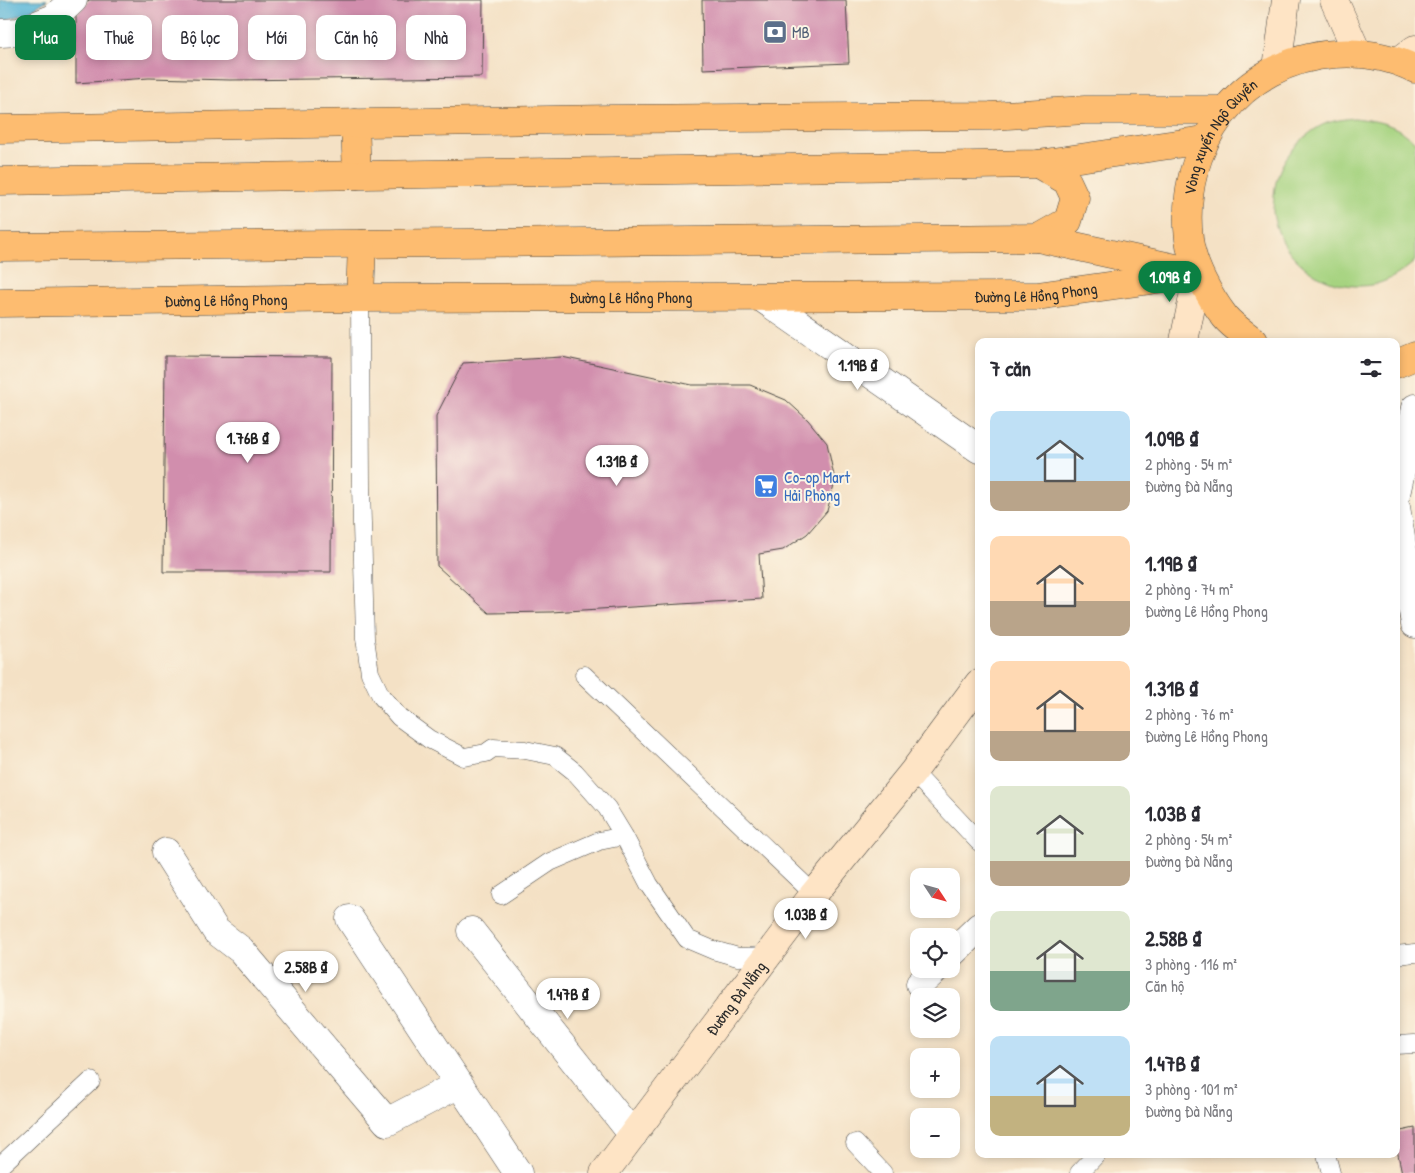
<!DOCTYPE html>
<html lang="vi">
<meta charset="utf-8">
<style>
body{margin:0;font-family:"Patrick Hand",sans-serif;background:#f7f7f7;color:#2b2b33;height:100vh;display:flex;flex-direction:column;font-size:19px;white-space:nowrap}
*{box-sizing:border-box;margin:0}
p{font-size:16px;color:#7c7c81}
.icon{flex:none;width:28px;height:28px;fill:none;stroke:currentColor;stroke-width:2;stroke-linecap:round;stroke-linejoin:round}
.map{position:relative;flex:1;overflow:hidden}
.panel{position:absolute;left:975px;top:338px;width:425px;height:820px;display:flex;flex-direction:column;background:#fff;border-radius:10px;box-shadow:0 2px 8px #0003}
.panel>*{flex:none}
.hud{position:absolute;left:15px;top:15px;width:475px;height:45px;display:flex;gap:10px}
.needle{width:32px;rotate:126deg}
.buttons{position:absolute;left:910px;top:868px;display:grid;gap:10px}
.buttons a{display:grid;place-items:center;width:50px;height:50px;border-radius:10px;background:#fff;box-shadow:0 2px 8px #0003;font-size:25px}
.price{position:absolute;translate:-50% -42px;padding:0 11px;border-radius:18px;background:#fff;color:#222;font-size:16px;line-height:32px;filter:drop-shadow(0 1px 2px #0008)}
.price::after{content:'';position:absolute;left:50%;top:30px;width:15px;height:11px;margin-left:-8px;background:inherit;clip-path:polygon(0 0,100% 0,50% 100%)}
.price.on{background:#0b8043;color:#fff}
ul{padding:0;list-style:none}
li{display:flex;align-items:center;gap:15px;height:125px;padding:0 15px}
li span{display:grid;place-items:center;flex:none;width:140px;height:100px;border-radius:10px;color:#555}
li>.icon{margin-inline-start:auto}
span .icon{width:60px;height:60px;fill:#fffc;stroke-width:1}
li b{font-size:21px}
h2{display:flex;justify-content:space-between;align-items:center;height:60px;padding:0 15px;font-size:21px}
.chip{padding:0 18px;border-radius:10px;background:#fff;box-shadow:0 2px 8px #0003;font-size:18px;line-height:45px}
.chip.on{background:#0b8043;color:#fff}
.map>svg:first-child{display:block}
</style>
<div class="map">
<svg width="1415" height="1173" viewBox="0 0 1415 1173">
<rect width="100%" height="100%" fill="#fcf5e5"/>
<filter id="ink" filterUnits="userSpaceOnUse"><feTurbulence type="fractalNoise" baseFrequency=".02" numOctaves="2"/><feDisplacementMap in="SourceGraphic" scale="10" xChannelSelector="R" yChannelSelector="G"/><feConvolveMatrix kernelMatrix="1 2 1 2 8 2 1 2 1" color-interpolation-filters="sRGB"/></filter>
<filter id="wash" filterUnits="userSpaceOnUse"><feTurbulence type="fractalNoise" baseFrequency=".0096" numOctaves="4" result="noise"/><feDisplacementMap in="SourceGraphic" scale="20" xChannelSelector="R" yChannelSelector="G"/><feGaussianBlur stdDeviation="1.12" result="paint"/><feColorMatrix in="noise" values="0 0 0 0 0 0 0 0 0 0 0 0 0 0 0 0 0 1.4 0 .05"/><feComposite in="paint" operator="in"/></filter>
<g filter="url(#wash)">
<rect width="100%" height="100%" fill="#f4e1c5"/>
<!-- green -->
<path fill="#a6d380" stroke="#687f56" d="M1354 118C1379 121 1396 124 1415 142V261C1404 271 1391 280 1376 284 1329 295 1278 260 1273 211 1273 207 1274 201 1274 196 1275 178 1282 161 1294 148 1303 138 1314 128 1327 123 1336 120 1345 119 1354 118Z"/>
<!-- water -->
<path fill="#5bb7d9" stroke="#437182" d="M0 0H47L30 11 0 23Z"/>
<g id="blocks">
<!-- building -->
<path fill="#d18ead" d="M89 0H483L482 77 230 80 149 78 76 83V15Z
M702 0H846L849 63 703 69Z
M165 356 332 357 331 572H163Z
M562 357 692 385H750L786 400 808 420 827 443 835 481 827 511 807 534 783 550 759 554 762 599 551 612 489 613 437 566 436 416 463 363Z
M1415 1128V1173H1402L1396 1145V1132Z"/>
</g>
</g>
<g filter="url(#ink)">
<use href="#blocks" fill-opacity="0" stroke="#494642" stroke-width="1"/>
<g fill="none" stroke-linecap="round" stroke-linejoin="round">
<defs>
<path id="service" d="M360 298 361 486 365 638 370 673 381 696 399 717 429 739 464 757 486 753 493 748 525 750 555 756 575 772 607 808 624 836 649 884 687 939 713 950 738 957 768 956
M584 675 814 894
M913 772 979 842
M501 895 550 862 599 841 624 836
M1396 955 1415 953
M1396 1045 1415 1044
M855 1143 883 1173
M1326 1154 1331 1173
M0 1166 91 1081
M1079 1173 1097 1154"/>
<path id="minor" d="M0 33 19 32 54 18 73 0
M762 298 979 449
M166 852 216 931 241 950 387 1122 459 1084
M350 919 518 1173
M471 931 633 1135
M951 954 979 927
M920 984 936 969"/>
<path id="tertiary" d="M1396 494 1415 408
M1396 507 1415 624"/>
<g id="secondary">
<path d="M1334 0 1357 52"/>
<path d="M1399 61 1415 49"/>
<path d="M1277 68 1286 0"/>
<path d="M1184 341 1198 273"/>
<path id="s1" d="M604 1173 814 894 913 772 979 683"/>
</g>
<g id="primary">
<path d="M355 123 357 175"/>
<path d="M0 129 611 119 990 116 1085 110H1224"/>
<path d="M0 181 1038 164 1204 140"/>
<path d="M1038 238 1068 221 1075 198 1067 181 1038 164"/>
<path d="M0 247 1038 238 1198 273"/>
<path d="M360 298 362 244"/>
<path id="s2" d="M0 303 360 298 1037 296 1180 276"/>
<path id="s3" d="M1254 341C1245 334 1232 326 1225 317 1209 296 1192 265 1189 239 1178 147 1239 60 1335 54 1364 52 1389 56 1415 69"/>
<path d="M1396 364 1415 356"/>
</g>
</defs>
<!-- service casing -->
<use href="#service" stroke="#494642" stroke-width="19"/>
<!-- minor casing -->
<use href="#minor" stroke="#494642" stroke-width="29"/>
<!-- tertiary casing -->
<use href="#tertiary" stroke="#494642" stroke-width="29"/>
<!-- secondary casing -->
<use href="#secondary" stroke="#494642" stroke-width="29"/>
<!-- primary casing -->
<use href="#primary" stroke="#494642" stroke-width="29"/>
<!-- service -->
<use href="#service" stroke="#fff" stroke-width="18"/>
<!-- minor -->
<use href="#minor" stroke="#fff" stroke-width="28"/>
<!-- tertiary -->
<use href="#tertiary" stroke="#fff" stroke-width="28"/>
<!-- secondary -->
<use href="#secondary" stroke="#fee4c5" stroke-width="28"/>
<!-- primary -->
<use href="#primary" stroke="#fdbc6f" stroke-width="28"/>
</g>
</g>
<!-- icons -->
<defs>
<symbol id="bank-square" viewBox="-11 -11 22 22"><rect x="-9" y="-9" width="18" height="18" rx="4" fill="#5c6f8a" stroke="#fcf5e5"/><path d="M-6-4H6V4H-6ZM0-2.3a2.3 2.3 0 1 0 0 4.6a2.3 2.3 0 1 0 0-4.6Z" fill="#fff"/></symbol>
<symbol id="supermarket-square" viewBox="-11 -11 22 22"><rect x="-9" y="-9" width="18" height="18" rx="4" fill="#3f7fe0" stroke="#fcf5e5"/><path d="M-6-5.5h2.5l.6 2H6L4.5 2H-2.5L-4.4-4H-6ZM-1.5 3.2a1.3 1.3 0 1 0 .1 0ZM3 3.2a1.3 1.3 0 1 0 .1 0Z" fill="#fff"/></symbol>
</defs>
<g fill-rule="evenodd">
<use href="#bank-square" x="761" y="18" width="28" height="28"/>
<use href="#supermarket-square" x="752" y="472" width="28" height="28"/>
</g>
<g text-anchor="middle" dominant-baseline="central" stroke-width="4" stroke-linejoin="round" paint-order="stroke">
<!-- service labels -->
<g font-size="16" fill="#4e5e75" stroke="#fcf5e5" text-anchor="start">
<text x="792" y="32">MB</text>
</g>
<!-- street labels -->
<g font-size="16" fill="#2b2b2b" stroke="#fcf5e5">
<text stroke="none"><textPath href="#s3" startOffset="236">Vòng xuyến Ngô Quyền</textPath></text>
<text stroke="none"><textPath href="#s2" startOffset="1036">Đường Lê Hồng Phong</textPath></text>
<text stroke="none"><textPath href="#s2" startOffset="631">Đường Lê Hồng Phong</textPath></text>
<text stroke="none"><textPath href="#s2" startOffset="226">Đường Lê Hồng Phong</textPath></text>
<text stroke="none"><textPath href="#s1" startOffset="219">Đường Đà Nẵng</textPath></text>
</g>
<!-- shop labels -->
<g font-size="16" fill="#366cbe" stroke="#fcf5e5" text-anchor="start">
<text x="784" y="477">Co-op Mart<tspan x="784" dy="18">Hải Phòng</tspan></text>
</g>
</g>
</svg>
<div class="buttons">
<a><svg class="needle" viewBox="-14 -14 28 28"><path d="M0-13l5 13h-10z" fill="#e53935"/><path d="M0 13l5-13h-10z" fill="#7c7c81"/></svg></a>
<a><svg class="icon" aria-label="locate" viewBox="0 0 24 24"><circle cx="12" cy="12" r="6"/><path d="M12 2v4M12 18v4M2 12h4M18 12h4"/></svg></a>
<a><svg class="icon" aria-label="layers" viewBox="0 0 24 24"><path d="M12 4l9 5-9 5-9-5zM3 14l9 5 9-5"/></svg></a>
<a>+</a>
<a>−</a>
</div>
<b class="price on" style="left:1170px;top:303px">1.09B ₫</b>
<b class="price" style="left:858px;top:391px">1.19B ₫</b>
<b class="price" style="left:248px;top:464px">1.76B ₫</b>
<b class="price" style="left:617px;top:487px">1.31B ₫</b>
<b class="price" style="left:806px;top:940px">1.03B ₫</b>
<b class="price" style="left:306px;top:993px">2.58B ₫</b>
<b class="price" style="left:568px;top:1020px">1.47B ₫</b>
<div class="hud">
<a class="chip on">Mua</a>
<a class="chip">Thuê</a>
<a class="chip">Bộ lọc</a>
<a class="chip">Mới</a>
<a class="chip">Căn hộ</a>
<a class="chip">Nhà</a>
</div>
<section class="panel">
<h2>7 căn<svg class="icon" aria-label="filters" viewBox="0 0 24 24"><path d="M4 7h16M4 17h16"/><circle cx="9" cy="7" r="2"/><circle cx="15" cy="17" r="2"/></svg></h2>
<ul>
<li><span style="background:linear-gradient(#bfe0f5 70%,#b9a48a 0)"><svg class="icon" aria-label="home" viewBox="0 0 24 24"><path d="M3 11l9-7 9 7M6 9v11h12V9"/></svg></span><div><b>1.09B ₫</b><p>2 phòng · 54 m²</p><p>Đường Đà Nẵng</p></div></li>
<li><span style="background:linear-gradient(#ffd9b3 65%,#b9a48a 0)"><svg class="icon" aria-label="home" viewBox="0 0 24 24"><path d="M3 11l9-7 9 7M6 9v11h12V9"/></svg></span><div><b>1.19B ₫</b><p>2 phòng · 74 m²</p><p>Đường Lê Hồng Phong</p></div></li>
<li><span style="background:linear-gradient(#ffd9b3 70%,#b9a48a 0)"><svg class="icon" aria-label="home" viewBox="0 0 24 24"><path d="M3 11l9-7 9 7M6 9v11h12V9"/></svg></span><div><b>1.31B ₫</b><p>2 phòng · 76 m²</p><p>Đường Lê Hồng Phong</p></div></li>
<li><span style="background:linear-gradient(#dfe7d0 75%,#b9a48a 0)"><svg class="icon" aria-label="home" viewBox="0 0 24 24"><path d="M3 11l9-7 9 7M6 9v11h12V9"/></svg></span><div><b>1.03B ₫</b><p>2 phòng · 54 m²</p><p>Đường Đà Nẵng</p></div></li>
<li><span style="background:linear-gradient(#dfe7d0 60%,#7fa58c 0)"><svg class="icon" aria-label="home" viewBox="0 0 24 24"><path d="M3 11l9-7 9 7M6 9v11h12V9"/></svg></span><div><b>2.58B ₫</b><p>3 phòng · 116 m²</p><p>Căn hộ</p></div></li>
<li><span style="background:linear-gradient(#bfe0f5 60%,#c2b280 0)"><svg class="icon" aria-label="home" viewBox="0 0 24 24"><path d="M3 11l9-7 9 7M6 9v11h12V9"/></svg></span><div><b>1.47B ₫</b><p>3 phòng · 101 m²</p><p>Đường Đà Nẵng</p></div></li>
</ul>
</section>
</div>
